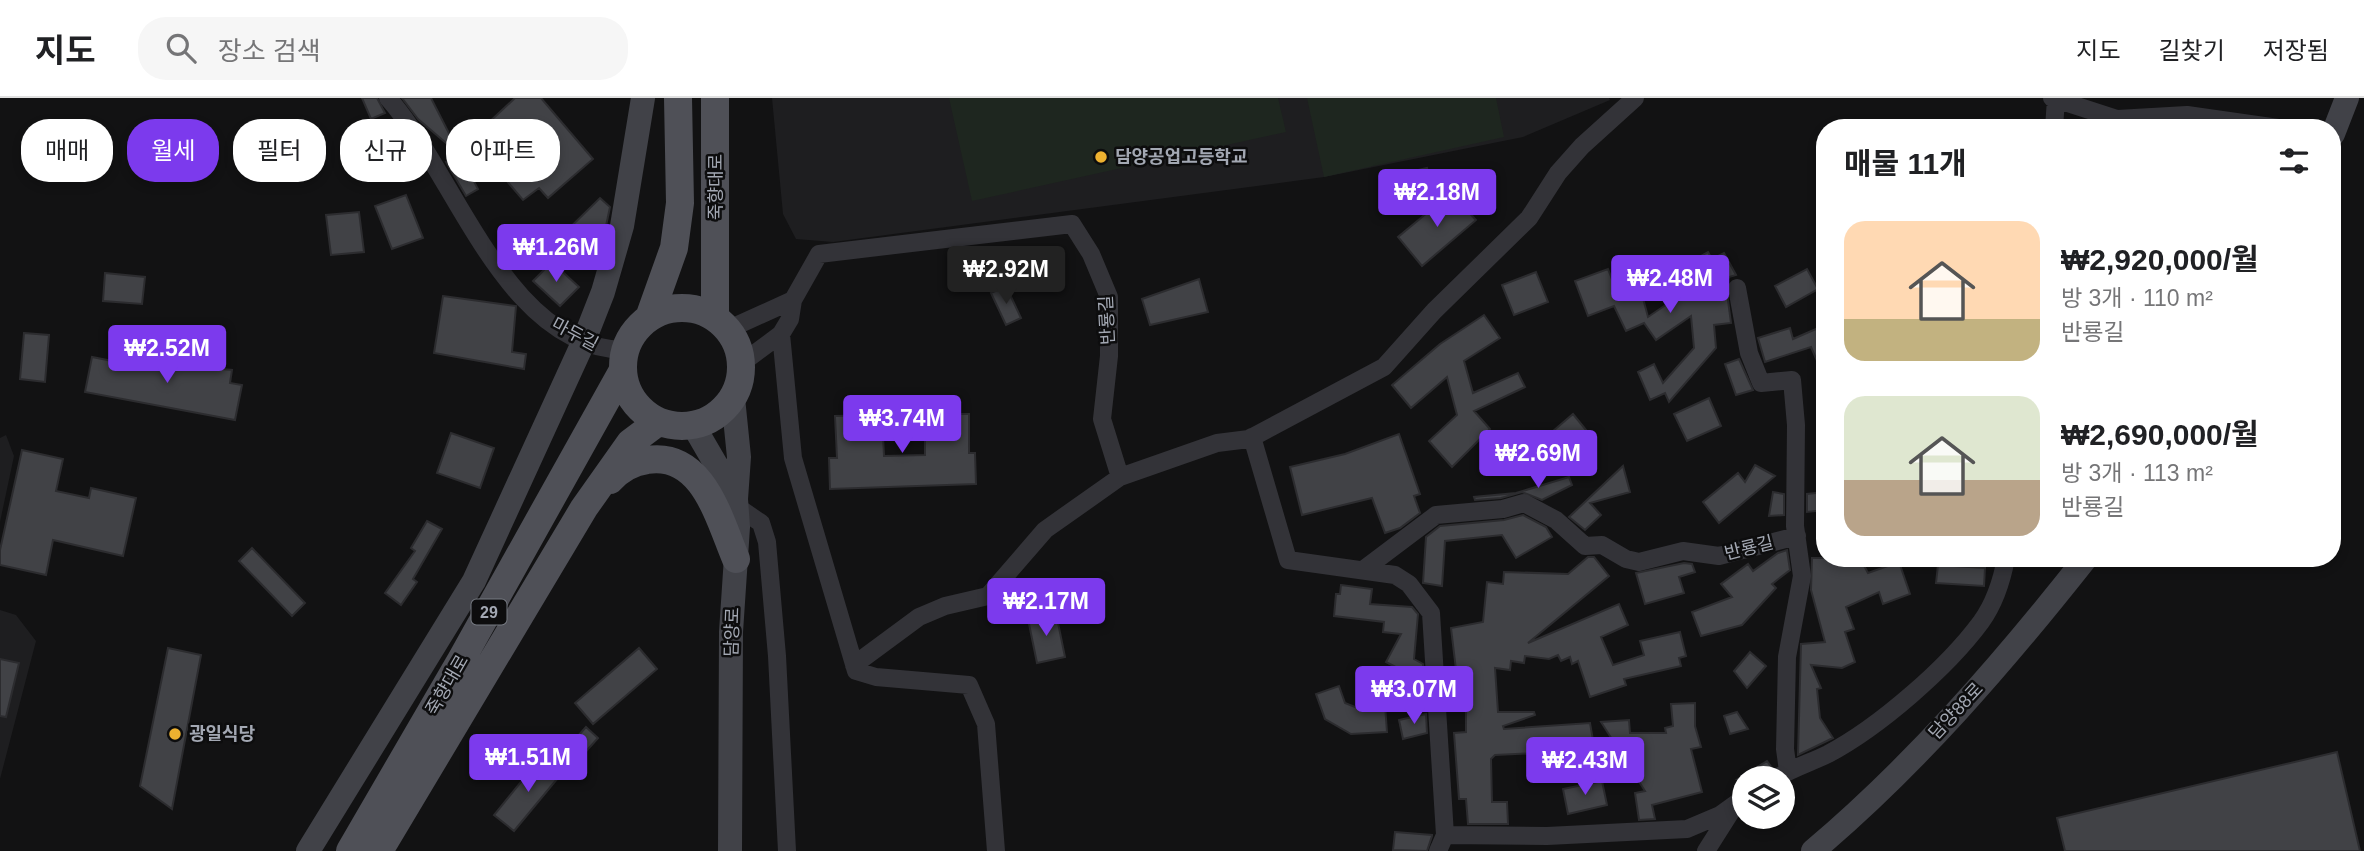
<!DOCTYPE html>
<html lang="ko">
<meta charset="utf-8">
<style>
body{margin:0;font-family:Helvetica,"Noto Sans KR",sans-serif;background:#f6f6f6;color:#202124;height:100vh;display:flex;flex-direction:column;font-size:26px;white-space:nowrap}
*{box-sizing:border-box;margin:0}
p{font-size:23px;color:#757577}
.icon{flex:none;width:38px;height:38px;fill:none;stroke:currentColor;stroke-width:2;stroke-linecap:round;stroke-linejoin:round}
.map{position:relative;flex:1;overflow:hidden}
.details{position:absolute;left:1816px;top:21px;width:525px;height:448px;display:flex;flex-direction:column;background:#fff;border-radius:28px;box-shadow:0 4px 10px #0003}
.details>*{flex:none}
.guide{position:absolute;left:21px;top:21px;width:665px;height:63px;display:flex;gap:14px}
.buttons{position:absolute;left:1732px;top:668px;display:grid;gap:14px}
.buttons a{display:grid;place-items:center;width:63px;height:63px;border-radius:50%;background:#fff;box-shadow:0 4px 10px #0003;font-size:35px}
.price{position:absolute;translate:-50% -60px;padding:0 16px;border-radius:7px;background:#7c3aed;color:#fff;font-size:23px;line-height:46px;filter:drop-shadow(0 2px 4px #0008)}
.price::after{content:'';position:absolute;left:50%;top:42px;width:21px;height:16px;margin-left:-10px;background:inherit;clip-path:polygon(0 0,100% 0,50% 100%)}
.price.on{background:#222;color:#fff}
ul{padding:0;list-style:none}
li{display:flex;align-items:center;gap:21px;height:175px;padding:0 28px}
li span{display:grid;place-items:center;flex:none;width:196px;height:140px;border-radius:21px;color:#555}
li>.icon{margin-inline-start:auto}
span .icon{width:84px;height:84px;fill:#fffc;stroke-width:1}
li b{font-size:30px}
h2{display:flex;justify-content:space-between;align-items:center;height:84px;padding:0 28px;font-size:30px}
.tag{padding:0 24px;border-radius:28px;background:#fff;box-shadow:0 4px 10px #0003;font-size:24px;line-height:63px}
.tag.on{background:#7c3aed;color:#fff}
header{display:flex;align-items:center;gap:42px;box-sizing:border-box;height:98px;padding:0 35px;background:#fff;border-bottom:2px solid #e0e0e0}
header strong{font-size:33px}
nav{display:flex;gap:38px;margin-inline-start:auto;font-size:24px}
.search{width:490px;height:63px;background:#f6f6f6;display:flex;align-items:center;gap:18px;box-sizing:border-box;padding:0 24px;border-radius:28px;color:#757577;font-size:26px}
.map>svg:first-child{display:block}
</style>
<header>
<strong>지도</strong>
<div class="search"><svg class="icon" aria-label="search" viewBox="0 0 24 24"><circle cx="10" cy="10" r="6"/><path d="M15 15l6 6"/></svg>장소 검색</div>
<nav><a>지도</a><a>길찾기</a><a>저장됨</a></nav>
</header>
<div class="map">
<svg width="2364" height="753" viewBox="0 0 2364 753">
<rect width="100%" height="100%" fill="#121213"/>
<!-- built -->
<path fill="#1e1e20" d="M772 0H1609L1610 2 1523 39 1324 79 833 144 796 141 783 116Z
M6 337 14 358 0 424V340Z
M0 512 16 517 36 543 0 681Z"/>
<!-- green -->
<path fill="#1e261f" d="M949 0H1278L1286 34 972 103Z
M1307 0H1496L1504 39 1324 79Z"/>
<!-- building -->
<path fill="#414246" stroke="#2c2c2f" stroke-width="2" d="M362 0H377L385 15 371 21Z
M402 0H431L460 57 418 21Z
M515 0H541L593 61 548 100 539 90 523 102 471 41Z
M369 42 384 45 375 82 364 79 361 73Z
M460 57 478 91 466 98 446 64Z
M1427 70 1434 97 1390 107 1383 80Z
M1451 95 1476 122 1422 168 1398 139Z
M406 97 423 140 392 151 375 108Z
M600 100 610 109 606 128 590 144 586 140 561 165 547 152Z
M359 114 364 154 331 157 326 117Z
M1708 154 1712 161 1724 155 1736 177 1729 179 1726 187 1731 225 1714 227 1716 250 1669 304 1665 295 1650 302 1638 274 1654 266 1663 285 1694 250 1691 218 1656 242 1644 225 1626 233 1614 208 1588 218 1575 183 1608 171 1617 194 1640 189 1648 219 1695 187 1685 167Z
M552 164 579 189 560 208 533 183Z
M1807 171 1818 191 1786 209 1775 188Z
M1536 174 1548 204 1514 217 1502 187Z
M105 175 145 179 142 206 103 203Z
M1199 181 1208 214 1150 227 1142 201Z
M1006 188 1021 220 1006 227 991 195Z
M443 198 516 208 512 254 526 256 524 271 434 255Z
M1484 217 1500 240 1464 263 1473 295 1518 275 1525 289 1474 313 1490 331 1452 369 1429 343 1457 317 1447 279 1411 310 1392 287 1440 246Z
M1825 227V281L1811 249 1765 264 1758 240 1790 230 1793 241Z
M24 235 49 237 45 284 20 281Z
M164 254 172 256 179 267 232 272 230 285 242 287 235 322 85 294 92 259 143 269 145 258 157 261Z
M1739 261 1753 292 1736 297 1725 266Z
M1709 300 1721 328 1687 343 1674 316Z
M925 316H969V355H975L976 386 830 391 829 360H837L835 318 882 317 884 358 925 357Z
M1573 316 1586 332 1560 355 1546 339Z
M451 335 494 350 480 390 437 375Z
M1399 336 1420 396 1414 398 1420 415 1400 430 1385 435 1372 400 1302 417 1290 369 1345 356Z
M22 352 63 361 56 393 89 400 91 390 136 400 123 458 53 442 46 477 0 467V452Z
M1755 367 1775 378 1719 425 1703 404 1738 375 1745 384Z
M1623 368 1630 394 1590 405 1601 417 1585 432 1569 419Z
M1569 379 1572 387 1542 402 1522 394 1501 400 1475 402 1474 399 1516 395Z
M1773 394 1784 396V417L1769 418Z
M1825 394V412L1807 414V396Z
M1523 417 1546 429 1552 439 1516 460 1502 437 1445 443 1442 488 1423 485 1426 439 1440 428 1504 422Z
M427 423 442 431 413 481 417 484 401 507 385 495 415 453 411 450Z
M252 450 305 505 292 518 239 463Z
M1787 452 1790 472 1772 486 1776 490 1742 527 1701 538 1692 514 1732 499 1721 486 1748 466 1753 473 1778 455Z
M1588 459H1594L1609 478 1528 545 1619 506 1628 527 1601 539 1613 567 1644 557 1640 543 1680 534 1686 558 1679 560 1681 568 1624 581 1626 587 1590 599 1578 563 1572 566 1570 559 1561 563 1558 557 1549 561 1525 558 1524 565 1511 563 1510 572 1495 570 1498 614H1534L1535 617 1503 628 1504 631 1590 625 1593 642 1538 649V655L1495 657 1491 661 1492 704H1507L1508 726H1468L1466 701H1459L1454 635 1466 634V607L1463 581 1457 580 1451 530 1483 524 1487 484 1503 486 1504 474 1568 476Z
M1812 460H1860L1868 475 1899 464 1910 496 1883 506 1879 494 1846 509 1854 531 1845 534 1855 564 1842 570 1811 567 1821 590 1817 591 1820 620 1833 640 1798 657 1801 546 1825 544 1811 492Z
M1684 465 1692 466 1695 474 1679 479 1684 495 1645 506 1636 475Z
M1938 467 1985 470 1984 488 1936 485Z
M1341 487 1372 491 1370 506 1412 509 1418 516 1414 561 1423 566 1424 584 1386 564 1401 536 1383 534 1384 524 1334 518 1336 496H1340Z
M1056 515 1065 559 1037 565 1028 521Z
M168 550 201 557 172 711 140 688Z
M639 550 657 571 593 626 575 605Z
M1750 554 1766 568 1747 590 1734 573Z
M0 561 19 565 6 619 0 618Z
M1339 588 1345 605 1355 609 1385 607 1387 634 1351 636 1325 621 1316 596Z
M1695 605V628L1701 649 1691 651 1702 694 1652 707 1655 721 1639 722 1635 695 1645 693 1601 624 1629 622 1630 635H1666L1665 630 1673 628 1671 606Z
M1737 614 1748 631 1730 636 1724 618Z
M1426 616 1427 635 1403 641 1399 622Z
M586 629 598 640 581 659 569 648Z
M2337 654 2360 753H2065L2057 720Z
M542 658 562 675 514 733 494 717Z
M1767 663 1772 670 1764 681H1738Z
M1602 683 1607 707 1568 716 1563 691Z
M1395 734 1432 737V738L1427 753 1393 752Z"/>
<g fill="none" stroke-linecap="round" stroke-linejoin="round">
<!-- street -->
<path stroke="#333338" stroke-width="18" d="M388 0C455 75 506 251 625 252
M2052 0 2117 21 2187 17 2278 30
M2054 30 2056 1
M1737 190 1749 255 1761 285 1792 282 1796 327 1795 428 1802 478 1787 559 1785 651 1788 673
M729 231 793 202
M781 236 793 360 856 573 876 579 969 587 986 626 996 753
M742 265 781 236 790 221 793 202 819 156 1072 126 1091 156 1109 199V258L1102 321 1120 379
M1252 339 1288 462 1395 477 1409 486 1431 515 1445 737 1438 753
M736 408 761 425 767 444 777 558 787 753
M1363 472 1436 417 1503 411 1524 405 1556 422 1585 448 1602 447 1626 461 1639 464 1683 453 1719 458 1797 438
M854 567 919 519 945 508 988 498 1045 432 1120 379 1217 345 1249 341 1384 269 1434 213 1529 120 1558 75 1582 48 1635 0
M1775 681C1792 670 1810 665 1828 656 1879 629 1947 570 1981 524 1994 506 2002 482 2006 460
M1445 737 1547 738 1687 731 1720 717 1745 699
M1706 753 1732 712"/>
<!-- secondary -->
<path stroke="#414248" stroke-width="24" d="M2333 36 2347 0
M733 300 739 359 736 401
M693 327 736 401 738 429 731 534 730 753
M308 753 474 483 583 245 603 194 622 128 643 0
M1813 753C1915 667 2003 565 2086 460"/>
<!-- primary -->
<path stroke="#4f5057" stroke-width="28" d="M715 0V219
M623 269a59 59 0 1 1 118 0a59 59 0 1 1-118 0Z
M649 220 674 150 680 105 678 0
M610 382C620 371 632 364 647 362 703 353 719 421 736 461
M350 753 461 562 623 272
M379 753 584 410 630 345 658 324"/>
</g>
<!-- markers -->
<g fill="#edb130" stroke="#0d0d0e" stroke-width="2.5">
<circle cx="1101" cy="59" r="7"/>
<circle cx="175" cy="636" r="7"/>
</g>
<g text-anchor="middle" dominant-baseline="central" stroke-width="5" stroke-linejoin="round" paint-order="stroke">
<!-- shield labels -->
<rect fill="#0d0d0e" stroke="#767a82" stroke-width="2" x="471.5" y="501.5" width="35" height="25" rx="5"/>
<g font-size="16" font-weight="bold" fill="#a3a8b3">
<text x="489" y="514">29</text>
</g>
<!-- poi labels -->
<g font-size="18" font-weight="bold" fill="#a3a8b3" stroke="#0d0d0e" text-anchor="start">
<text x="1115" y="59">담양공업고등학교</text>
<text x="189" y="636">광일식당</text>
</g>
<!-- street labels -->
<g font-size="18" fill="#a3a8b3" stroke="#0d0d0e">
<text transform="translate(716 89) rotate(-90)">죽향대로</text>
<text transform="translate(1107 222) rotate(-93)">반룡길</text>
<text transform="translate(575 236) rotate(28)">마두길</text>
<text transform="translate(1749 450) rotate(-14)">반룡길</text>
<text transform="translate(732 534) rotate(-88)">담양로</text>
<text transform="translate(447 587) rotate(-60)">죽향대로</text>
<text transform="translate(1956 613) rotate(-47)">담양88로</text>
</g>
</g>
</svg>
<div class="buttons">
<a><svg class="icon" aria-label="layers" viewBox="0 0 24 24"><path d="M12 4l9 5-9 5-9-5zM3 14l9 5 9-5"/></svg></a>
</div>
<b class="price" style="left:1437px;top:131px">₩2.18M</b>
<b class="price" style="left:556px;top:186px">₩1.26M</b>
<b class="price on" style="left:1006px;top:208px">₩2.92M</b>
<b class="price" style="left:1670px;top:217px">₩2.48M</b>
<b class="price" style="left:167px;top:287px">₩2.52M</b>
<b class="price" style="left:902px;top:357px">₩3.74M</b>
<b class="price" style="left:1538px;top:392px">₩2.69M</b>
<b class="price" style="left:1046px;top:540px">₩2.17M</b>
<b class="price" style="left:1414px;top:628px">₩3.07M</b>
<b class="price" style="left:528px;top:696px">₩1.51M</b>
<b class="price" style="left:1585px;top:699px">₩2.43M</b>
<div class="guide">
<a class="tag">매매</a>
<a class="tag on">월세</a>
<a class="tag">필터</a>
<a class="tag">신규</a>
<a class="tag">아파트</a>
</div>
<section class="details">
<h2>매물 11개<svg class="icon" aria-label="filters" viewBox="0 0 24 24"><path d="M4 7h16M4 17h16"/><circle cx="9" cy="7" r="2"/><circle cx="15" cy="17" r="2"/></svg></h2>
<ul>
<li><span style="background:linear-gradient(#ffd9b3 70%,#c2b280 0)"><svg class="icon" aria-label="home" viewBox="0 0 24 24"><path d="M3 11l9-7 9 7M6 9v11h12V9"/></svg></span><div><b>₩2,920,000/월</b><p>방 3개 · 110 m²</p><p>반룡길</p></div></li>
<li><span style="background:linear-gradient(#dfe7d0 60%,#b9a48a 0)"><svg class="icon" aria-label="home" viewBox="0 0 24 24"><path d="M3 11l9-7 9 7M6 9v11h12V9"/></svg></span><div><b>₩2,690,000/월</b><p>방 3개 · 113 m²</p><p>반룡길</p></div></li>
</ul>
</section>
</div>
